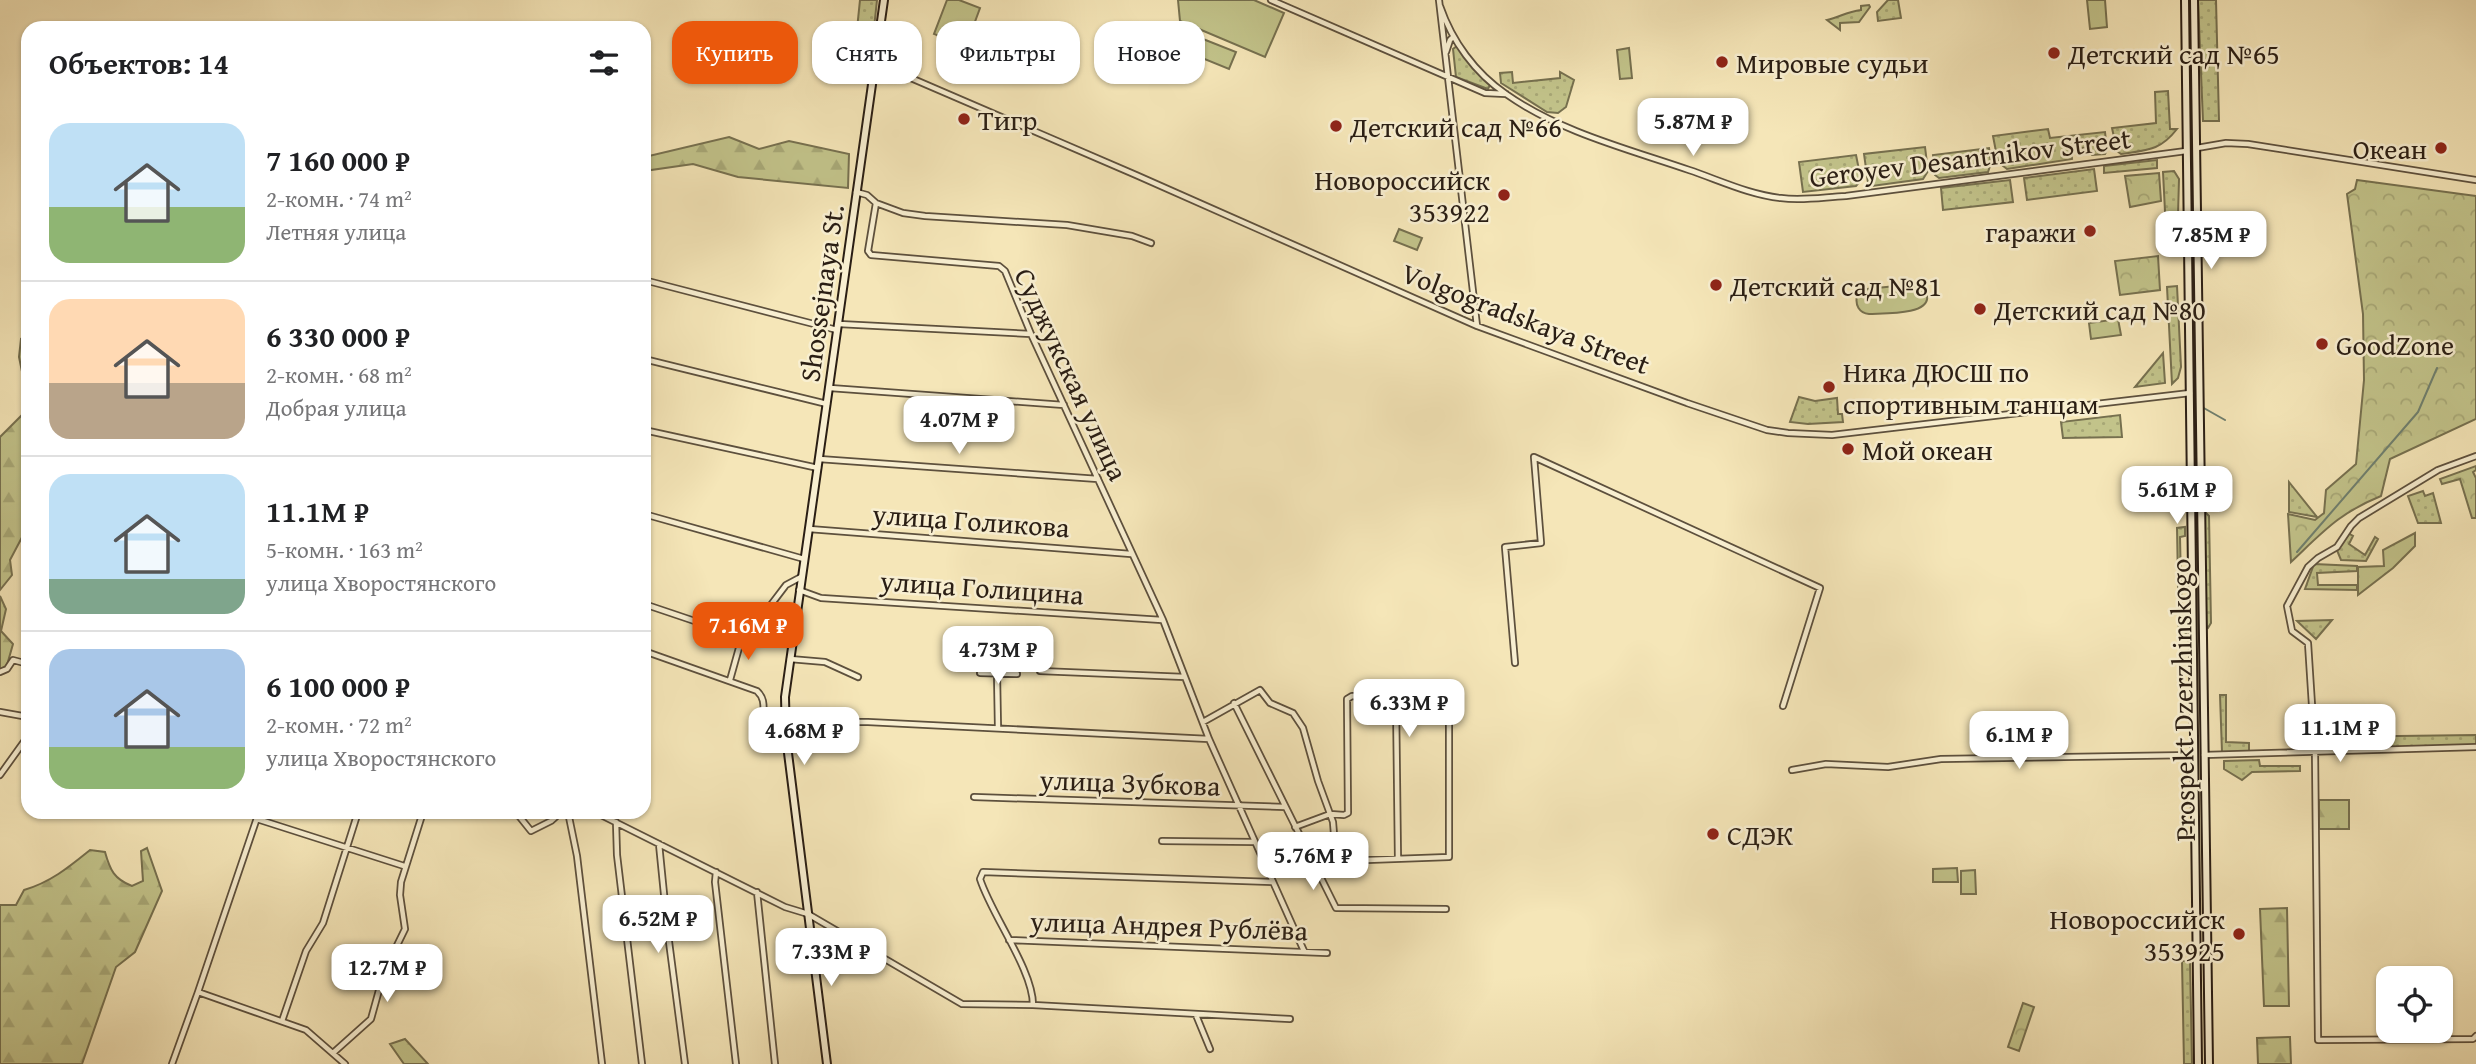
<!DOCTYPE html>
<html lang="ru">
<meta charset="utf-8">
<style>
body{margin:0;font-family:"Gentium Book Plus",serif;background:#f6f6f6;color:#202124;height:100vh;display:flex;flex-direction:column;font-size:26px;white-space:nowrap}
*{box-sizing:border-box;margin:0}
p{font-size:23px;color:#757577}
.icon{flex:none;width:38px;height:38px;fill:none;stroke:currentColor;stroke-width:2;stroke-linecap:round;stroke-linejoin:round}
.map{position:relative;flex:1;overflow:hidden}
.panel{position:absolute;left:21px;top:21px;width:630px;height:798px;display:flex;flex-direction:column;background:#fff;border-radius:21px;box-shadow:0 2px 5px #0004}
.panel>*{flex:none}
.banner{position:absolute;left:672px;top:21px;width:665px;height:63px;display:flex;gap:14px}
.controls{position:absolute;left:2376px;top:966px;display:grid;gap:14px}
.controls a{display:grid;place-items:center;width:77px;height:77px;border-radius:14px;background:#fff;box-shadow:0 2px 5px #0004;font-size:35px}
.price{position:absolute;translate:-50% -60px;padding:0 16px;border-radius:14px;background:#fff;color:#222;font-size:23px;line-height:46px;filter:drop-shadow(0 2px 4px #0008)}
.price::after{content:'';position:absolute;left:50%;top:42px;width:21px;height:16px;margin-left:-10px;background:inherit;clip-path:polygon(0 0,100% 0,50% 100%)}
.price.current{background:#ea580c;color:#fff}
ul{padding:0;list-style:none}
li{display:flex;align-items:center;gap:21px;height:175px;padding:0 28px}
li+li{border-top:2px solid #e0e0e0}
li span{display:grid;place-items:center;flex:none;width:196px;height:140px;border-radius:21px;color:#555}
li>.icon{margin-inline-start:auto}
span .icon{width:84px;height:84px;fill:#fffc;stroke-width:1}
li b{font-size:30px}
h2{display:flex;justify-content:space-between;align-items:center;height:84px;padding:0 28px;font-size:30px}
.pill{padding:0 24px;border-radius:21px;background:#fff;box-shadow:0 2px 5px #0004;font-size:24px;line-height:63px}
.pill.current{background:#ea580c;color:#fff}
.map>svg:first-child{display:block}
</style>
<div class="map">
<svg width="2476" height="1064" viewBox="0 0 2476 1064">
<defs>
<pattern id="grass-dots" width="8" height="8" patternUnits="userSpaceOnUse" patternTransform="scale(1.75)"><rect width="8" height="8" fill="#c2c38a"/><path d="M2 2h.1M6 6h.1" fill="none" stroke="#a7a776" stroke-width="1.8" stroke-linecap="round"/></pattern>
<pattern id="forest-firs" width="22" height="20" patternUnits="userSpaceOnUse" patternTransform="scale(1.75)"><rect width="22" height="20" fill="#c2c38a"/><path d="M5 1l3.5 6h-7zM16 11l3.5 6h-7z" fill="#a7a776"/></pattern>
<pattern id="park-crowns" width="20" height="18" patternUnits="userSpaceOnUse" patternTransform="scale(1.75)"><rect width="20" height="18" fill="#c2c38a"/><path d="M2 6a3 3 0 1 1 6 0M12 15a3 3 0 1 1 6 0" fill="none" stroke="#a7a776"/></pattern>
</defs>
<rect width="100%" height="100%" fill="#f5e6b8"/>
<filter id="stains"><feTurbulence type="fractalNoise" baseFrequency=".00286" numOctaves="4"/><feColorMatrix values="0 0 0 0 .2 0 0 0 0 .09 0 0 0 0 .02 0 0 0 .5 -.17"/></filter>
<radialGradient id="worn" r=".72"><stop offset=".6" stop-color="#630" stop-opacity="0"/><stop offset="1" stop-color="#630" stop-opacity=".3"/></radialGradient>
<!-- grass -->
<path fill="url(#grass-dots)" stroke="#76704f" stroke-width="2" d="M860 0H877L868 85 856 39Z
M1888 0H1898L1901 18 1878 21 1877 12Z
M2198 0H2216L2219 121H2203Z
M1869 5 1870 7 1859 22 1840 23V30L1827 20C1840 17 1846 12 1861 10V6Z
M1457 46 1469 63 1490 85 1488 89 1456 77 1453 49Z
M1512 72 1513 83 1560 78V72L1574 80 1566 107 1558 113 1547 112 1501 83 1500 73Z
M2168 91 2170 129H2177C2160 151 2147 150 2121 154L2117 151 2112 128 2156 123 2155 92Z
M2048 129 2050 138 2105 132 2107 150 2105 154 2092 155 2090 147 2071 149 2072 159 2007 169 1998 162 1993 136Z
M1925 147 1928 171 1923 179 1872 186 1868 183 1864 154Z
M1989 148 1991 163 1988 172 1939 178 1935 175 1933 155Z
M1856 155 1861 180 1856 186 1803 192 1799 162Z
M2157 160V168L2104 173V166Z
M2094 169 2097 191 2027 200 2024 178Z
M2174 171 2179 179 2177 251H2167L2163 172Z
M2010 180 2013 202 1943 210 1941 188Z
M2177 286 2181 367 2178 378 2172 384 2167 287Z
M2163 353 2165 383 2135 387Z
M1799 397 1815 401 1837 398 1838 414H1842L1843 422 1808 424 1790 422Z
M2120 415 2122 437 2063 438 2061 422Z
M2289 482 2317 517 2289 512Z
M2423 491 2425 496 2433 493 2441 523H2418L2408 496Z
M2204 511 2209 516 2211 623 2208 628 2206 627Z
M2185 527V536L2180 537 2182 632H2186V638H2179L2177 528Z
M2348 533 2353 536 2349 544 2365 555 2375 537 2378 539 2366 561 2341 560 2336 548Z
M2314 564 2357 566V571L2317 573 2318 585H2357V590L2305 589Z
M2332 620 2316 639 2297 621Z
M2220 695H2226V742L2249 743V752H2222Z
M2476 735V745L2325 749 2320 746V737Z
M2259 760 2260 766H2300V771L2252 772 2242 780 2224 769V761Z
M2182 961H2190L2192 1064H2184Z"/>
<!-- forest -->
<path fill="url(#forest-firs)" stroke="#76704f" stroke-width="2" d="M729 137 759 149 789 141 849 154 848 188 738 177 693 164 644 171V155L649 156Z
M21 339 28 341V401L19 357Z
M28 409V526L10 560 12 575 0 590V437Z
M0 596 6 609 1 631 13 644 5 672 0 671Z
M2319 800H2349V829H2319Z
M147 848 162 891 135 952 116 967 82 1064H0V905H16L24 890C51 882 69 867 90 850L105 852C110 870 114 879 132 886L143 881 141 851Z
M2287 908 2289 1006H2264L2260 909Z
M2290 1037 2291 1064H2258L2257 1038Z
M405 1039 428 1064H404L390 1044Z"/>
<!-- park -->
<path fill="url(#park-crowns)" stroke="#76704f" stroke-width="2" d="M2159 173 2161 201 2130 207 2125 176Z
M2357 180 2476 196V419L2390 459 2381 496C2339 513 2323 532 2291 562L2288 514 2315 520 2324 513 2326 490 2356 464 2364 380 2363 314 2347 194 2355 189Z
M2158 256 2160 290 2120 295 2115 261Z
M2476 466V470L2473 472 2476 478V518H2472L2460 479 2442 484 2440 479Z
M2415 533V546L2393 568 2358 595V567L2384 566 2383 550Z
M2023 1003 2034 1007 2019 1051 2008 1047Z"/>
<!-- pitch -->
<path fill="#c2c38a" stroke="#76704f" stroke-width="2" d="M947 0H959L980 8 966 46 934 34Z
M1178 0H1254L1284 13 1265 57 1180 21Z
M2087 0H2105L2107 27 2090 29Z
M1203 39 1236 52 1229 69 1197 56Z
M1629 48 1632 78 1620 79 1617 50Z
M1399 229 1422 238 1417 250 1394 241Z
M1915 284C1920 286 1925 288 1927 295 1931 316 1882 313 1869 314 1859 313 1855 305 1857 296L1867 289Z
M2118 319 2121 335 2091 339 2089 323Z
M1957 868 1958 882H1933V869Z
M1975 870 1976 894H1961V871Z"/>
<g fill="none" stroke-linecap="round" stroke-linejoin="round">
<!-- stream -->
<path stroke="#6f7f6e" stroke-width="2" d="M2202 407 2225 420
M2297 552 2418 412 2437 368"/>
<defs>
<path id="street" d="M1271 0 1485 93 1506 94
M1439 0 1477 326
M1440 6C1452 41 1475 73 1506 94 1560 132 1628 149 1689 170 1719 180 1750 195 1781 198 1803 201 1824 197 1846 196L2186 151
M1446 52 1450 40 1453 37
M876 63 1136 175 1477 326 1687 403 1767 430 1788 433 1832 435 2190 393
M2197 148 2226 143 2248 144 2476 180
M856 192 867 195 876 203
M1151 243 1132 236 1067 225 925 216 903 213 876 203 868 251 871 255 999 266 1005 271 1031 334 1163 620 1209 739 1304 951
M644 280 837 330
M839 324 1031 334
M644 359 827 404
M830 388 1064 405
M644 430 818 468
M2476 456 2438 470 2359 518 2351 526 2337 547 2318 558 2308 567 2287 606 2292 631 2308 643 2315 752 2318 1040 2473 1039 2476 1036
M819 459 1098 479
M644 514 804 559
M809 529 1131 554
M799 590 821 598 1162 620
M644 604 742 637 748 635 786 585 801 577
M644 651 757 691C768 701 761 713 765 726L775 734 786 737
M790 659 825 662 858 677
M1515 663 1505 547 1541 543 1534 457 1820 588 1783 706
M1040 671 1185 677
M0 672 7 669 13 660 28 664
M980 673 1017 674
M997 673 998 728
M730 680 742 637
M1234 703 1336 908 1446 909
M0 712 28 717
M786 722H868L1209 739
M1203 722 1260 690 1270 703 1293 713 1303 728 1318 781 1333 822 1336 859
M2204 755 2476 747
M1792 770 1826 764 1888 767 1941 759 2194 755
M0 775 28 736
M974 797 1285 807
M259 812 198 992 306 1030 345 1064
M508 812 519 816 531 831 551 821 561 812
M568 812 577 856 602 1064
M595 812 785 907 808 914 962 1004 1033 1005 1290 1019
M257 819 404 866
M616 822 617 855 642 1064
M1295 827 1330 814 1344 815 1348 813 1347 699 1352 696 1392 697 1396 701 1398 859
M1162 841 1255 842
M659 844 668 934 685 1064
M1312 862 1449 857V695
M716 872 715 882 736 1064
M757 892 775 1064
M1009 940 1327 953
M1033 1005C1033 970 992 916 980 879L983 872 1273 882
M1196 1015 1210 1049
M282 1021 306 951 323 923 358 812
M333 1053 371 1019 384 972 405 929 400 895 401 882 423 812
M172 1064 198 992"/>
<path id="secondary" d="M2185 0 2198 1064
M2194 0 2209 1064
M827 1064 786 737 785 697 884 0"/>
</defs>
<!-- street casing -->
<use href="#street" stroke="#5d503d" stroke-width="8"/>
<!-- secondary casing -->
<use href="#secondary" stroke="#2a1e14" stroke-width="10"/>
<!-- street -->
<use href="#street" stroke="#f8efd1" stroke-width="4.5"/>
<!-- secondary -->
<use href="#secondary" stroke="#f8efd1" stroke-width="6"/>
</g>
<!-- markers -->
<g fill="#8f2418" stroke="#f8efd1" stroke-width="2.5">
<circle cx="2054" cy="53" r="7"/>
<circle cx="1722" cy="62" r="7"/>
<circle cx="964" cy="119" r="7"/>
<circle cx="1336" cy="126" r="7"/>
<circle cx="2441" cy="148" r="7"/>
<circle cx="1504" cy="195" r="7"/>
<circle cx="2090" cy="231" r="7"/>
<circle cx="1716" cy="285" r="7"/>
<circle cx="1980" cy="309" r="7"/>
<circle cx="2322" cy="344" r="7"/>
<circle cx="1829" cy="387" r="7"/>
<circle cx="1848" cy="449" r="7"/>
<circle cx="1713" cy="834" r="7"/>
<circle cx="2239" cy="934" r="7"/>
</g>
<g text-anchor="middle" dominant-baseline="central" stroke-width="5" stroke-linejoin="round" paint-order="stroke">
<!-- poi labels -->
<g font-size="28" fill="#2a1e14" stroke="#f8efd1" text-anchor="start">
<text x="2068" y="53">Детский сад №65</text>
<text x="1736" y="62">Мировые судьи</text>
<text x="978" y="119">Тигр</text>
<text x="1350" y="126">Детский сад №66</text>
<text x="2427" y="148" text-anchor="end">Океан</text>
<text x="1490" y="179" text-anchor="end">Новороссийск<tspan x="1490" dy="32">353922</tspan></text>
<text x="2076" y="231" text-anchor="end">гаражи</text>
<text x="1730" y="285">Детский сад №81</text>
<text x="1994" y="309">Детский сад №80</text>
<text x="2336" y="344">GoodZone</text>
<text x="1843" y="371">Ника ДЮСШ по<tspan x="1843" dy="32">спортивным танцам</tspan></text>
<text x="1862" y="449">Мой океан</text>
<text x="1727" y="834">СДЭК</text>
<text x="2225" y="918" text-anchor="end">Новороссийск<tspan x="2225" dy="32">353925</tspan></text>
</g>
<!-- street labels -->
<g font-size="28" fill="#2a1e14" stroke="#f8efd1">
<text transform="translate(1970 157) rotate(-7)">Geroyev Desantnikov Street</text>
<text transform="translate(821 293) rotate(-82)">Shossejnaya St.</text>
<text transform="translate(1526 318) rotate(21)">Volgogradskaya Street</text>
<text transform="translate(1072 374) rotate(65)">Суджукская улица</text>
<text transform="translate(971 520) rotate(4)">улица Голикова</text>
<text transform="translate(982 587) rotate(4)">улица Голицина</text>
<text transform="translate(2182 700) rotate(-91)">Prospekt Dzerzhinskogo</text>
<text transform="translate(1130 782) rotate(2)">улица Зубкова</text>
<text transform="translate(1169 925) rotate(2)">улица Андрея Рублёва</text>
</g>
</g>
<rect width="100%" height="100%" filter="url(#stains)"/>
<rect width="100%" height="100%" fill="url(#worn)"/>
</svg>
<div class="controls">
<a><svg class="icon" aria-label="locate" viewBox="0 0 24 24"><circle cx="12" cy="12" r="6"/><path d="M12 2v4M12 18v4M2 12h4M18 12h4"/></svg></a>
</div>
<b class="price" style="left:1693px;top:158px">5.87M ₽</b>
<b class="price" style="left:2211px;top:271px">7.85M ₽</b>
<b class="price" style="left:959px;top:456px">4.07M ₽</b>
<b class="price" style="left:2177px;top:526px">5.61M ₽</b>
<b class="price current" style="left:748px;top:662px">7.16M ₽</b>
<b class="price" style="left:998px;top:686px">4.73M ₽</b>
<b class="price" style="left:1409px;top:739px">6.33M ₽</b>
<b class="price" style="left:2340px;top:764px">11.1M ₽</b>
<b class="price" style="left:804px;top:767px">4.68M ₽</b>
<b class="price" style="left:2019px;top:771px">6.1M ₽</b>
<b class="price" style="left:1313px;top:892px">5.76M ₽</b>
<b class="price" style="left:658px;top:955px">6.52M ₽</b>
<b class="price" style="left:831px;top:988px">7.33M ₽</b>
<b class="price" style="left:387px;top:1004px">12.7M ₽</b>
<div class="banner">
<a class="pill current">Купить</a>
<a class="pill">Снять</a>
<a class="pill">Фильтры</a>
<a class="pill">Новое</a>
</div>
<section class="panel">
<h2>Объектов: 14<svg class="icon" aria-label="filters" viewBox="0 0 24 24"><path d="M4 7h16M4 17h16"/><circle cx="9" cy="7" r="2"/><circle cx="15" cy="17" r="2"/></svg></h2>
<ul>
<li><span style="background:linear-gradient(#bfe0f5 60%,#8fb573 0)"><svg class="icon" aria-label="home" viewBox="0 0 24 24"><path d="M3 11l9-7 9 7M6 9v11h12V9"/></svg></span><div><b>7 160 000 ₽</b><p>2-комн. · 74 m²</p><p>Летняя улица</p></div></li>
<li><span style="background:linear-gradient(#ffd9b3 60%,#b9a48a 0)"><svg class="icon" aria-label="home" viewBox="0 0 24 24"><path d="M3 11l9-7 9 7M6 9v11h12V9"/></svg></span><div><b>6 330 000 ₽</b><p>2-комн. · 68 m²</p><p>Добрая улица</p></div></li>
<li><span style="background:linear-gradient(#bfe0f5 75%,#7fa58c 0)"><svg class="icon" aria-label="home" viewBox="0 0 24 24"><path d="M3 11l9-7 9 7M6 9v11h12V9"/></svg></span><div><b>11.1M ₽</b><p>5-комн. · 163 m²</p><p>улица Хворостянского</p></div></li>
<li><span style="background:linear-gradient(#a9c7e8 70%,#8fb573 0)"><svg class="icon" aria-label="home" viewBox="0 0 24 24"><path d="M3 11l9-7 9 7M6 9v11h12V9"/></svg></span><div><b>6 100 000 ₽</b><p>2-комн. · 72 m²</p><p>улица Хворостянского</p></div></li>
</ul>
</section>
</div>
